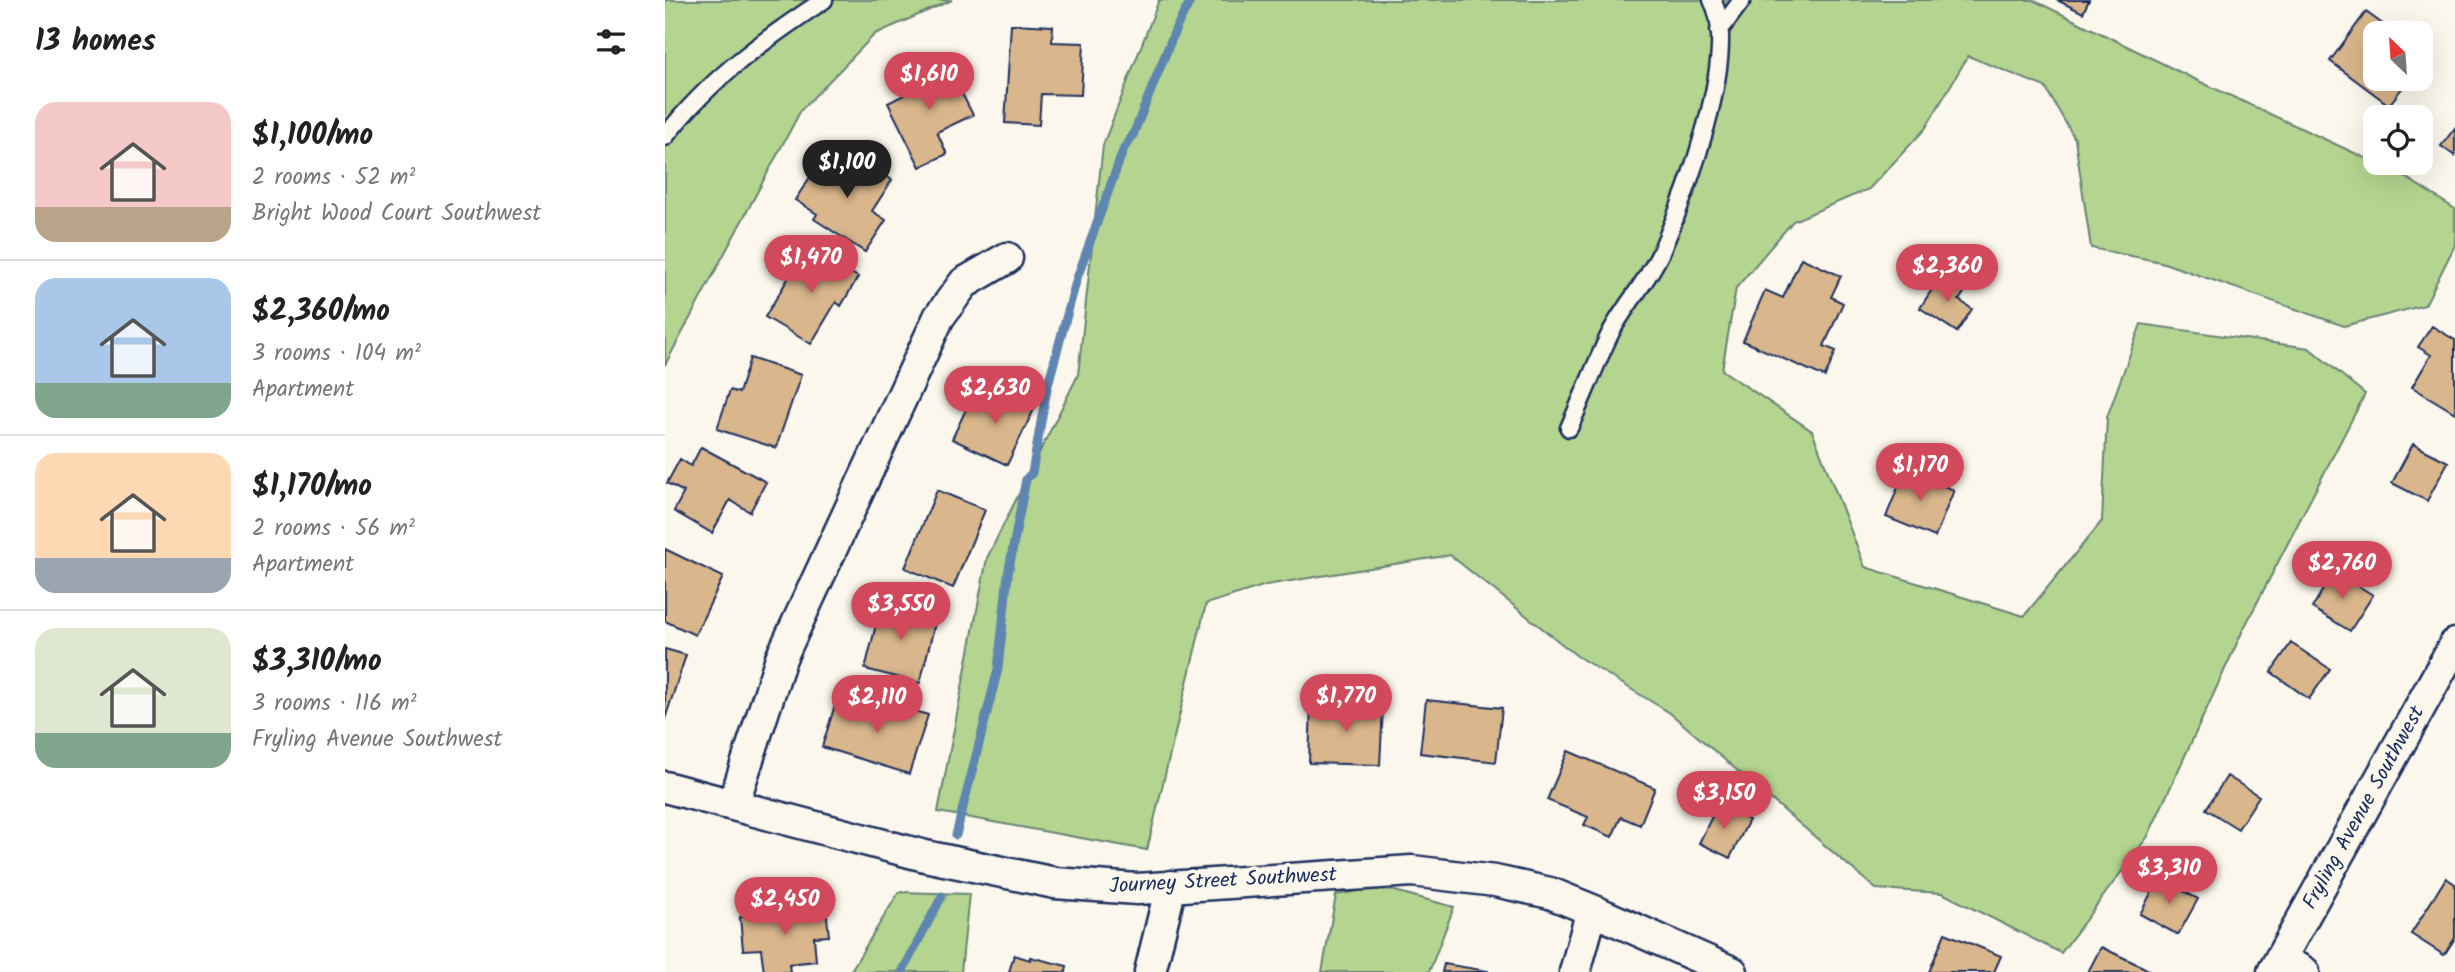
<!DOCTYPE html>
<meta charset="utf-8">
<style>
body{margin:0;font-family:Kalam,sans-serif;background:#f2f2f2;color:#222;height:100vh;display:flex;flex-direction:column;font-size:26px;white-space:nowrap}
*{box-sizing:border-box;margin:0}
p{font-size:23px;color:#767676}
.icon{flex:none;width:38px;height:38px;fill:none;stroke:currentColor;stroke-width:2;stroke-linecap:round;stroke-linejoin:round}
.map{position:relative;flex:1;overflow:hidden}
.panel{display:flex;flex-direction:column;background:#fff;width:665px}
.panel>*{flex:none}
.needle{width:46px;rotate:335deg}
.tools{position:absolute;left:1698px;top:21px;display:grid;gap:14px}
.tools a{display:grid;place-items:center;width:70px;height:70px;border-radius:14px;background:#fff;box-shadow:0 7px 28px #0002;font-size:35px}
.price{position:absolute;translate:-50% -60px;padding:0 16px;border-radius:24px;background:#d1495b;color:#fff;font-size:23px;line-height:46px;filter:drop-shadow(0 2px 4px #0008)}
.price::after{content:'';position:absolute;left:50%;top:42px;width:21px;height:16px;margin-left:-10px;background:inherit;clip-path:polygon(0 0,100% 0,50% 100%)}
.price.active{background:#222;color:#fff}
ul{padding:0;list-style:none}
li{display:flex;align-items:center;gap:21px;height:175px;padding:0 35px}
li+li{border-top:2px solid #e0e0e0}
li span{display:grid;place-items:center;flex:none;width:196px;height:140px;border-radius:21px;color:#555}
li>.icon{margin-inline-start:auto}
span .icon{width:84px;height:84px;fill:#fffc;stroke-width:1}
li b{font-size:30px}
h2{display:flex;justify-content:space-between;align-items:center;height:84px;padding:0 35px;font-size:30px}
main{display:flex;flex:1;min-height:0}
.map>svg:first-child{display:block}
</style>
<main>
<section class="panel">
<h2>13 homes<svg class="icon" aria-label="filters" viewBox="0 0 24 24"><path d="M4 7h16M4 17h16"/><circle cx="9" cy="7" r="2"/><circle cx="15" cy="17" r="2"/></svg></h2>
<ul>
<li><span style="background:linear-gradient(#f6c9c9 75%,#b9a48a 0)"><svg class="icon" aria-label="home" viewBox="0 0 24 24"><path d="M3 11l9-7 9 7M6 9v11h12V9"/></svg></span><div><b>$1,100/mo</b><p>2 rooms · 52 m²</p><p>Bright Wood Court Southwest</p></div></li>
<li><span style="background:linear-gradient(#a9c7e8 75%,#7fa58c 0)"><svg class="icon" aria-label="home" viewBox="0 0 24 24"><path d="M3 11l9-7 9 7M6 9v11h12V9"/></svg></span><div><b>$2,360/mo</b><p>3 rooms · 104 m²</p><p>Apartment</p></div></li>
<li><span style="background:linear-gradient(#ffd9b3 75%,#9aa5b1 0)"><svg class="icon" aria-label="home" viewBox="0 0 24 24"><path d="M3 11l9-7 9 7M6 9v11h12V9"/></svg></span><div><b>$1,170/mo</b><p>2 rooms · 56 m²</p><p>Apartment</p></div></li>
<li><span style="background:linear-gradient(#dfe7d0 75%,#7fa58c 0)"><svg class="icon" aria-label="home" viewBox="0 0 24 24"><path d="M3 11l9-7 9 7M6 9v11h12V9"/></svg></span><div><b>$3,310/mo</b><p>3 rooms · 116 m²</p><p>Fryling Avenue Southwest</p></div></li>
</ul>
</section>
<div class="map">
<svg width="1790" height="972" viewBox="0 0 1790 972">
<rect width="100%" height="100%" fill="#fbf7ec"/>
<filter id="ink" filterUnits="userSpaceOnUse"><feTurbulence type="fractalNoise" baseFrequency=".0143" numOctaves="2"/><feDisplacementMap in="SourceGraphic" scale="14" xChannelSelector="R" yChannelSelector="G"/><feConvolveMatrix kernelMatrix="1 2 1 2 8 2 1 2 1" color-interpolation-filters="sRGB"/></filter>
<g filter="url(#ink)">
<!-- green -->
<path fill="#b4d58f" stroke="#688276" stroke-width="2" d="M0 0H287L210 34 136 110 0 365Z
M494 0H1368L1527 78 1737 175 1790 209V245L1760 305 1679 326 1496 262 1426 248 1410 139 1380 87 1303 56 1260 129 1204 189 1128 221 1071 288 1057 370 1147 431 1200 567 1359 616 1437 521 1442 417 1476 324 1644 348 1700 394 1578 630 1483 836 1396 953 1277 893 1211 889 1005 713 912 656 785 555 601 585 541 604 482 850 273 812 322 558 413 375 438 145Z
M715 887 789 907 764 972H657L671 895Z
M234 892 304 894 296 972H185Z"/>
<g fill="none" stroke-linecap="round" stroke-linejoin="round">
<!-- stream -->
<path stroke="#5f85b1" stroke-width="9" d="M291 835 333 669 343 574 361 479 367 473 382 388 412 278 459 148 468 135 511 28 526 0
M237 972 277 896"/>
</g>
<!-- building -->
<path fill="#d9b68b" stroke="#1b2f5e" stroke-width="2" d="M1392 0H1424L1418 13Z
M1701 12 1730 33H1710V79H1744L1724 105 1665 61Z
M346 24 388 26 387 42 419 43 416 95 376 94 374 125 340 123Z
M260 63 269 81 286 72 308 115 272 132 282 154 255 167 223 103 249 90 241 73Z
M1790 128V156L1776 146Z
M184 151 227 180 207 211 221 220 200 252 149 219 152 214 130 200 153 165 168 175Z
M142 247 193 277 176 306 171 302 146 344 100 317Z
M1136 258 1176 276 1166 297 1178 303 1159 346 1171 351 1160 377 1078 341 1100 290 1118 298Z
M1277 274 1301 290 1294 300 1307 309 1292 332 1255 308Z
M1767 326 1790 340V413L1747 387 1766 355 1753 347Z
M85 358 136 375 111 448 52 429 65 390 74 393Z
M349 392 372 403 342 465 287 439 304 403 319 410 327 394 344 402Z
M1748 444 1783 462 1762 501 1727 483Z
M36 447 101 482 85 512 65 500 47 533 9 511 19 492 2 483 15 459 26 466Z
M1240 470 1289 490 1270 537 1221 517Z
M272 490 320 510 288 588 240 568Z
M0 549 58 577 30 635 0 621Z
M1669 571 1708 595 1685 631 1647 608Z
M217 601 272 615 255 683 200 669Z
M1626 643 1665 669 1644 699 1606 672Z
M0 649 21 655 0 719Z
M761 700 837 708 831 762 755 753Z
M646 702 718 706 715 765 644 763Z
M199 703 234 714 236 707 263 715 244 774 157 747 170 705 196 713Z
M903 751 990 788 975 825 956 817 947 837 919 825 923 817 882 800Z
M1562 776 1594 796 1573 829 1541 809Z
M1053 804 1084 820 1065 858 1034 843Z
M1494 878 1533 899 1513 935 1475 914Z
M1781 878 1790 884V938L1779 955 1746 934Z
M161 908 164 936 149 937 151 961 124 964 125 972H99L96 949 78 950 75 917Z
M1280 933 1336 956 1329 972H1264Z
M1436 947 1478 967 1487 972H1423Z
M349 955 365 960V957L402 966 401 972H344Z
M779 964 823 971V972H777Z"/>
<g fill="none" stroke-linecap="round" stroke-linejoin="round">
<defs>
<path id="lane" d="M1054 31 1077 0
M0 137C43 80 100 39 159 0
M904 428C918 397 930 365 945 334 959 306 983 281 996 252 1019 199 1076 52 1047 0"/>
<path id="street" d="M0 787 260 856 390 883 472 889 747 871 830 881 885 893 927 910 1067 972
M68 805 116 658 274 317 299 283 342 258
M1615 959 1639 972
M485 972 506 886
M910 972 927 910
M1608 972 1790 644"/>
</defs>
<!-- lane casing -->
<use href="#lane" stroke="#1b2f5e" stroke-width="21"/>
<!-- street casing -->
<use href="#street" stroke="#1b2f5e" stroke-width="35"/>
<!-- lane -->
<use href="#lane" stroke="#fbf7ec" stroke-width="16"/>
<!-- street -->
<use href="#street" stroke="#fbf7ec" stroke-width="30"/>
</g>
</g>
<g text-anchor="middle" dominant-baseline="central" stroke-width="7" stroke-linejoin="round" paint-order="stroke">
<!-- street labels -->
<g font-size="21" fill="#1b2f5e" stroke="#fbf7ec">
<text transform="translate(1699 808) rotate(-61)">Fryling Avenue Southwest</text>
<text transform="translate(558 881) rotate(-3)">Journey Street Southwest</text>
</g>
</g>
</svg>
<div class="tools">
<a><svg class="needle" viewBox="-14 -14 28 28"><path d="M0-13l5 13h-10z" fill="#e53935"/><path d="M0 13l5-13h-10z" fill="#767676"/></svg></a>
<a><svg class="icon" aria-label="locate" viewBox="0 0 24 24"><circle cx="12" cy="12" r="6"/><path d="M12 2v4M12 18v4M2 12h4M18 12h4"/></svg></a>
</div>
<b class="price" style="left:264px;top:112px">$1,610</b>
<b class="price active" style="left:182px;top:200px">$1,100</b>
<b class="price" style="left:146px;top:295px">$1,470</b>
<b class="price" style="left:1282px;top:304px">$2,360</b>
<b class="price" style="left:330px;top:426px">$2,630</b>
<b class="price" style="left:1255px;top:503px">$1,170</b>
<b class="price" style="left:1677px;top:601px">$2,760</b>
<b class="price" style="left:236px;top:642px">$3,550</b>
<b class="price" style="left:681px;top:734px">$1,770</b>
<b class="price" style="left:212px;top:735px">$2,110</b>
<b class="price" style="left:1059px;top:831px">$3,150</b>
<b class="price" style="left:1504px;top:906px">$3,310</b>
<b class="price" style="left:120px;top:937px">$2,450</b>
</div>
</main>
